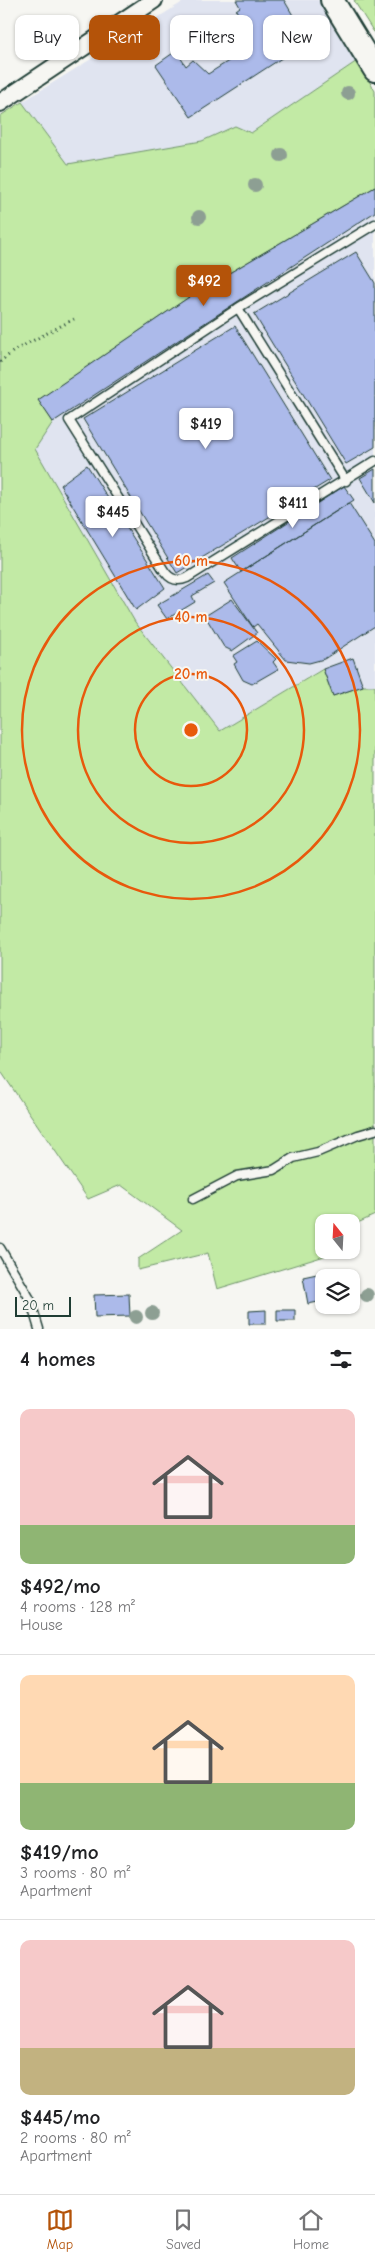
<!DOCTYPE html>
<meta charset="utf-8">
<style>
body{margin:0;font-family:"Comic Neue",sans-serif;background:#f6f6f6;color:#202124;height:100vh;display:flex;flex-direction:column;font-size:19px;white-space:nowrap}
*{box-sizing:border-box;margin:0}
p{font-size:16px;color:#757577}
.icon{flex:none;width:28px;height:28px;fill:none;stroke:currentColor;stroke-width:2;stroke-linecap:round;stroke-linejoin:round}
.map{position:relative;height:1329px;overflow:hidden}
.sheet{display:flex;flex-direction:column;background:#fff;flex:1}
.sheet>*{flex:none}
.guide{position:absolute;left:15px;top:15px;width:345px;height:45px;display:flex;gap:10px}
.needle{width:32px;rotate:342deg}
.controls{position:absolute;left:315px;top:1214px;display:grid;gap:10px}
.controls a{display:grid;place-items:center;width:45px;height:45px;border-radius:10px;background:#fff;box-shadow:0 1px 4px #0004;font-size:25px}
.scale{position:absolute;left:15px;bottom:12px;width:56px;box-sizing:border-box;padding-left:5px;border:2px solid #1f3d34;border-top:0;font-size:14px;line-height:18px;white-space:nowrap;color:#1f3d34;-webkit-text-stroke:4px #f6f6f2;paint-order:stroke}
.price{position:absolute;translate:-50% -42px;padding:0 11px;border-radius:5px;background:#fff;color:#222;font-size:16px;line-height:32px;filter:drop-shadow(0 1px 2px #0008)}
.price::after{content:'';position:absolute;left:50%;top:30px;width:15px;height:11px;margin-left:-8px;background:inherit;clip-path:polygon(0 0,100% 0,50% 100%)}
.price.on{background:#b45309;color:#fff}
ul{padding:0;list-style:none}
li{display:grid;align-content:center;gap:10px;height:265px;padding:0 20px}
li+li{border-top:1px solid #e0e0e0}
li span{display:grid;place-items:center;height:155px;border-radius:10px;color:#555}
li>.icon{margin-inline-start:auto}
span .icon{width:90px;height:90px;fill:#fffc;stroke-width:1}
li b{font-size:21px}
h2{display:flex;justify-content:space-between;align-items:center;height:60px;padding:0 20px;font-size:21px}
.chip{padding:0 18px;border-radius:10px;background:#fff;box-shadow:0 1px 4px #0004;font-size:18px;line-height:45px}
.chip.on{background:#b45309;color:#fff}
.dock{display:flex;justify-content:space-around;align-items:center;height:70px;border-top:1px solid #e0e0e0;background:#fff;font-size:14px;color:#757577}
.dock a{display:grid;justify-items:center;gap:2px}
.dock .on{color:#b45309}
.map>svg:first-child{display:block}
</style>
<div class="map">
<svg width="375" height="1329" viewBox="0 0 375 1329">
<rect width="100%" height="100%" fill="#f6f6f2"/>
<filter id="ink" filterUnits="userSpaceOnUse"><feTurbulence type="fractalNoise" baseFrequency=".02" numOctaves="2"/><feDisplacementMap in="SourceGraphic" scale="10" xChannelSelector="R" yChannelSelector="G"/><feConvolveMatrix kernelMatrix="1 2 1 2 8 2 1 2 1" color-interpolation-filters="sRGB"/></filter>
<g filter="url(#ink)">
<!-- built -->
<path fill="#e0e4f0" d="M186 0H320L357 61 251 133 235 126 202 141 67 165 22 102Z
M375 187V686H363L333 696 322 669 220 731 135 622 35 449 53 422 38 400 192 295Z"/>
<!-- green -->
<path fill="#c2eaa5" stroke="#70946c" d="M354 0H375V34L356 4Z
M357 61 375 91V187L192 295 39 400 53 422 35 449 135 622 220 731 323 669 333 696 363 686H375V1215L351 1226V1222H324V1250L341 1251 217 1289 208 1253 138 1270V1259L182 1230 121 1185 88 1199 0 1070V116L22 102 68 164 202 141 235 126 251 133Z"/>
<!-- building -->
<path fill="#acbaea" stroke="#1f3d34" d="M236 0H284L308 41 191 117 156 65 176 51 186 66 193 60 208 74 246 50 235 32 245 26 236 10 240 7Z
M375 187V212L53 422 38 400 192 295Z
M356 252 375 283V447L346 464 254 314Z
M235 326 330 480 177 573 83 419Z
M87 465 165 588 136 610 60 485Z
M375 469V503L360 478Z
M344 486 354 500 241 572 232 558Z
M349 503 375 544V626L324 659 309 663 286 660 257 624 253 627 224 583Z
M208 575 214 583 192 596 195 602 167 619 157 605Z
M232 599 257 633 232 651 224 647 205 616Z
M257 641 276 659 273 662 278 669 252 684 243 680 234 664 237 662 233 656Z
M353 658 363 686 333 696 323 669Z
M317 1274 323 1301 308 1304 303 1277Z
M129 1294 130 1316 95 1317 94 1295Z
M266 1310V1324H249V1311Z
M277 1310H295V1321H277Z"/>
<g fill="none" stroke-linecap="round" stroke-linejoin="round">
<defs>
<path id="lane" d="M375 224 238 308 69 420 165 572C171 580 178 582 187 578L375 461
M238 308 346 481
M193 1199 237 1176 274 1170 293 1158 318 1152 358 1135 375 1130
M0 1248 30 1299 39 1329"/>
<path id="street" d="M0 103 154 0"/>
<path id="secondary" d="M332 0 375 70"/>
</defs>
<!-- lane casing -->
<use href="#lane" stroke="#1f3d34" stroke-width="11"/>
<!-- street casing -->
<use href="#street" stroke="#1f3d34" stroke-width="20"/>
<!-- secondary casing -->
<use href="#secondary" stroke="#1f3d34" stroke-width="26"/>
<!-- path -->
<path stroke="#1f3d34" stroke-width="3" stroke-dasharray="1 4" stroke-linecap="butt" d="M0 362 15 350 74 319"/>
<!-- lane -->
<use href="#lane" stroke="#f6f6f2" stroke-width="8"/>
<!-- street -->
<use href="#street" stroke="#f6f6f2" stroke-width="16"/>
<!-- secondary -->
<use href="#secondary" stroke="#f6f6f2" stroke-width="22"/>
</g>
<!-- trees -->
<g fill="#8d9f93">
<circle cx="348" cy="93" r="7"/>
<circle cx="281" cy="155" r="7"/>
<circle cx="255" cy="185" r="7"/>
<circle cx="199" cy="217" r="7"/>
<circle cx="367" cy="1295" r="7"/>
<circle cx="152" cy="1313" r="7"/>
<circle cx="136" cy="1317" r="7"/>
</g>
</g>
<!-- distance rings -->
<g fill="none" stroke="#e8590c" stroke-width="2.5">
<circle cx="191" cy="730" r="56"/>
<circle cx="191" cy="730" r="113"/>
<circle cx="191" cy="730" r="169"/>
</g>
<circle cx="191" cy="730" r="8" fill="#e8590c" stroke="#f6f6f2" stroke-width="2.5"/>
<g font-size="15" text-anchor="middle" font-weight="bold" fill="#e8590c" stroke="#f6f6f2" stroke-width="4" stroke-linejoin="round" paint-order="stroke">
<text x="191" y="566">60 m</text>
<text x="191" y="622">40 m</text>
<text x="191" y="679">20 m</text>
</g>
</svg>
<div class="controls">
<a><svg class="needle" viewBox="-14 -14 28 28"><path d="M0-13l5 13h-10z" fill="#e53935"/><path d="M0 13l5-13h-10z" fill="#757577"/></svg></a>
<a><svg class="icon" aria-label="layers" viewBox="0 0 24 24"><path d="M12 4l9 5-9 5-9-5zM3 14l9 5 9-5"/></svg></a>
</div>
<div class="scale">20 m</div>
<b class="price on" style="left:204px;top:307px">$492</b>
<b class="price" style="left:206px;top:450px">$419</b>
<b class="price" style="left:293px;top:529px">$411</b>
<b class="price" style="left:113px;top:538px">$445</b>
<div class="guide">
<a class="chip">Buy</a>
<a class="chip on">Rent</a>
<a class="chip">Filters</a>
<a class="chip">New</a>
</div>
</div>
<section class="sheet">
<h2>4 homes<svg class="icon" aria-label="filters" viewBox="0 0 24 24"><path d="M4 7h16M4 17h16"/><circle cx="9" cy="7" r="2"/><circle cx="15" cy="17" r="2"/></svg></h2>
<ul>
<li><span style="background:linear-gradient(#f6c9c9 75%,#8fb573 0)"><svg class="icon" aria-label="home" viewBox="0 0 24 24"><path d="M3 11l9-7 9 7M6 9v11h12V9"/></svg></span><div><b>$492/mo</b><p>4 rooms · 128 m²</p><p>House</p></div></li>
<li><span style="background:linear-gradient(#ffd9b3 70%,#8fb573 0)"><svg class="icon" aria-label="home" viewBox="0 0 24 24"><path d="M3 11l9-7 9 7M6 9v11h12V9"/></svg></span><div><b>$419/mo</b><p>3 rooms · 80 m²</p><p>Apartment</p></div></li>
<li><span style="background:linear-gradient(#f6c9c9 70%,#c2b280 0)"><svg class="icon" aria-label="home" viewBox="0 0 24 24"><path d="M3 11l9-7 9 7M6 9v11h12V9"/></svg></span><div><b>$445/mo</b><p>2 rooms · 80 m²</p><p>Apartment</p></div></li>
</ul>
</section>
<nav class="dock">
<a class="on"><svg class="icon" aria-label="map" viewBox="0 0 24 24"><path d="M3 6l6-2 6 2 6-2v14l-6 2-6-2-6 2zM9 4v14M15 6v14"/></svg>Map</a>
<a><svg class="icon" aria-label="saved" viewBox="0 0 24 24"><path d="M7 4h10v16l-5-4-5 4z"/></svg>Saved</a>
<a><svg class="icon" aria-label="home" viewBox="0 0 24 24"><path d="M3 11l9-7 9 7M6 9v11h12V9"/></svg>Home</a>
</nav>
